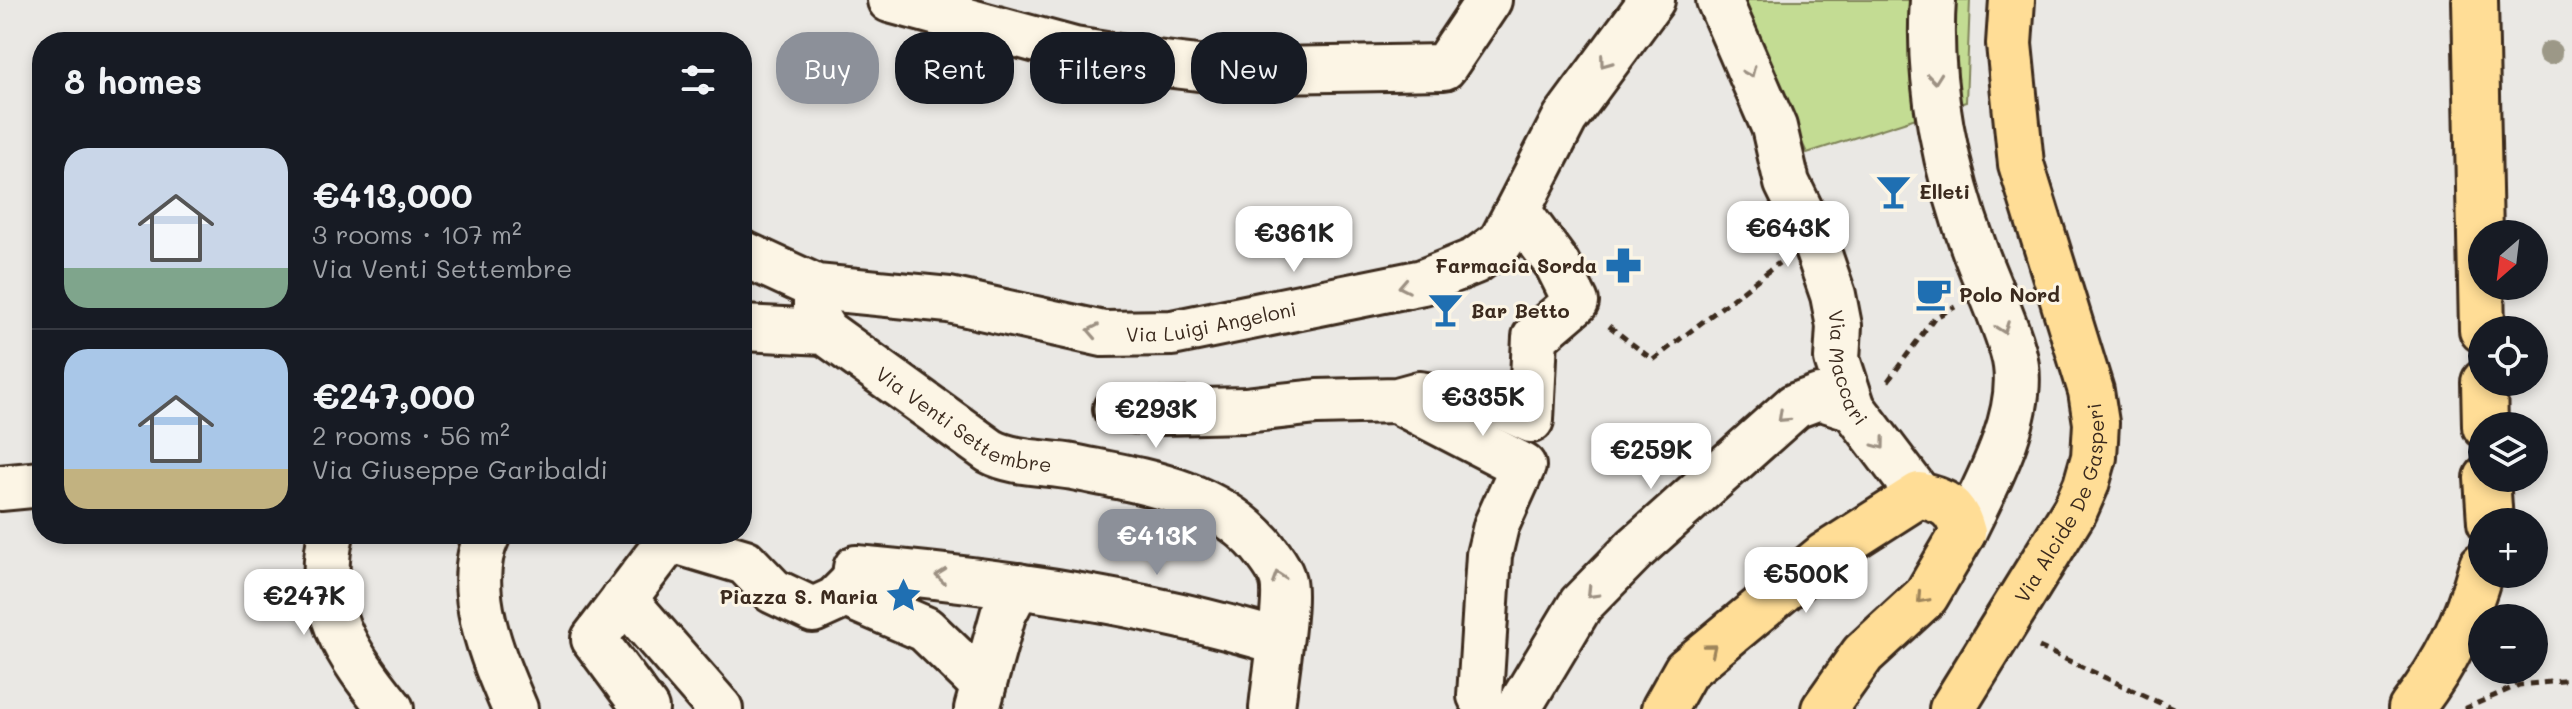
<!DOCTYPE html>
<meta charset="utf-8">
<style>
body{margin:0;font-family:Mali,sans-serif;background:#20242c;color:#f1f3f6;height:100vh;display:flex;flex-direction:column;font-size:30px;white-space:nowrap}
*{box-sizing:border-box;margin:0}
p{font-size:26px;color:#9ea1a6}
.icon{flex:none;width:44px;height:44px;fill:none;stroke:currentColor;stroke-width:2;stroke-linecap:round;stroke-linejoin:round}
.map{position:relative;flex:1;overflow:hidden}
.drawer{position:absolute;left:32px;top:32px;width:720px;height:512px;display:flex;flex-direction:column;background:#171b24;border-radius:32px;box-shadow:0 4px 12px #0003}
.drawer>*{flex:none}
.guide{position:absolute;left:776px;top:32px;width:760px;height:72px;display:flex;gap:16px}
.needle{width:52px;rotate:208deg}
.fabs{position:absolute;left:2468px;top:220px;display:grid;gap:16px}
.fabs a{display:grid;place-items:center;width:80px;height:80px;border-radius:50%;background:#171b24;box-shadow:0 4px 12px #0003;font-size:40px}
.price{position:absolute;translate:-50% -68px;padding:0 18px;border-radius:16px;background:#fff;color:#222;font-size:26px;line-height:52px;filter:drop-shadow(0 2px 4px #0008)}
.price::after{content:'';position:absolute;left:50%;top:48px;width:24px;height:18px;margin-left:-12px;background:inherit;clip-path:polygon(0 0,100% 0,50% 100%)}
.price.selected{background:#8c9099;color:#fff}
ul{padding:0;list-style:none}
li{display:flex;align-items:center;gap:24px;height:200px;padding:0 32px}
li+li{border-top:2px solid #363941}
li span{display:grid;place-items:center;flex:none;width:224px;height:160px;border-radius:24px;color:#555}
li>.icon{margin-inline-start:auto}
span .icon{width:96px;height:96px;fill:#fffc;stroke-width:1}
li b{font-size:34px}
h2{display:flex;justify-content:space-between;align-items:center;height:96px;padding:0 32px;font-size:34px}
.tag{padding:0 28px;border-radius:32px;background:#171b24;box-shadow:0 4px 12px #0003;font-size:28px;line-height:72px}
.tag.selected{background:#8c9099;color:#fff}
.map>svg:first-child{display:block}
</style>
<div class="map">
<svg width="2572" height="709" viewBox="0 0 2572 709">
<rect width="100%" height="100%" fill="#eae8e4"/>
<filter id="ink" filterUnits="userSpaceOnUse"><feTurbulence type="fractalNoise" baseFrequency=".0125" numOctaves="2"/><feDisplacementMap in="SourceGraphic" scale="16" xChannelSelector="R" yChannelSelector="G"/><feConvolveMatrix kernelMatrix="1 2 1 2 8 2 1 2 1" color-interpolation-filters="sRGB"/></filter>
<g filter="url(#ink)">
<!-- green -->
<path fill="#c3dc93" stroke="#7f8358" stroke-width="2" d="M1735 0H1970L1966 102 1807 153Z"/>
<g fill="none" stroke-linecap="round" stroke-linejoin="round">
<defs>
<g id="minor">
<path d="M890 0 1074 50 1156 63 1224 71 1444 67 1489 0"/>
<path id="s1" d="M1719 0 1774 127 1787 183 1812 234 1833 295 1839 326 1837 359 1853 408 1919 495"/>
<path d="M1933 0C1927 83 1946 173 1975 251 1985 280 2013 338 2016 366 2023 420 1986 485 1963 533"/>
<path id="s2" d="M742 253 816 287 949 300 1103 334 1172 333 1423 282 1475 261 1501 242 1565 118 1652 0"/>
<path id="s3" d="M816 287V317L825 332 990 451C1014 464 1047 462 1073 467 1141 481 1213 490 1261 545 1269 555 1280 568 1283 581 1288 604 1274 682 1272 709"/>
<path d="M742 328 825 332"/>
<path d="M1405 405 1523 466 1496 526 1489 555 1480 696"/>
<path d="M1116 409 1161 412 1245 410 1317 402 1397 400 1419 394 1503 407 1531 420 1535 337 1576 302 1557 264 1518 211"/>
<path d="M0 488 42 484"/>
<path d="M331 534C314 608 347 654 391 709"/>
<path d="M488 534C462 587 493 658 515 709"/>
<path d="M624 599 720 709"/>
<path d="M983 685 925 629 853 598 856 568C998 581 1142 600 1279 642"/>
<path d="M646 709 594 639 664 547 675 541 745 562 773 591 813 610 835 600 854 581"/>
<path d="M977 709 1003 615 1018 586"/>
<path d="M1518 709 1581 604 1635 549 1795 406 1819 397 1853 408"/>
</g>
<g id="major">
<path d="M2475 0 2482 330"/>
<path d="M2484 382 2485 426"/>
<path d="M2487 478 2490 522"/>
<path d="M1664 709 1686 670 1825 555 1919 495C1945 501 1956 506 1963 533L1926 596 1863 654 1824 709"/>
<path id="s4" d="M1952 709 2075 510 2086 485 2094 457 2096 423 2091 391 2021 164 2009 44 2012 0"/>
<path d="M2411 709C2447 662 2466 622 2482 565"/>
</g>
</defs>
<!-- minor casing -->
<use href="#minor" stroke="#3b2a1e" stroke-width="50"/>
<!-- major casing -->
<use href="#major" stroke="#3b2a1e" stroke-width="50"/>
<!-- path -->
<path stroke="#3b2a1e" stroke-width="5" stroke-dasharray="8 6" stroke-linecap="butt" d="M1609 326 1653 360 1779 263
M1888 381 1934 318 1955 307
M2039 647 2173 709
M2464 709 2519 685 2572 680"/>
<!-- minor -->
<use href="#minor" stroke="#fcf5e5" stroke-width="44"/>
<!-- major -->
<use href="#major" stroke="#ffdd96" stroke-width="44"/>
</g>
<!-- trees -->
<circle fill="#9c9887" cx="2550" cy="53" r="12"/>
<!-- one-way arrows -->
<defs><path id="oneway-chevron" d="M-2-3.5L2.5 0L-2 3.5" fill="none" stroke-width="1.6" stroke-linecap="round" stroke-linejoin="round" transform="scale(2)"/></defs>
<g stroke="#9c9082">
<use href="#oneway-chevron" transform="translate(1605 62) rotate(126)"/>
<use href="#oneway-chevron" transform="translate(1750 72) rotate(67)"/>
<use href="#oneway-chevron" transform="translate(1935 78) rotate(84)"/>
<use href="#oneway-chevron" transform="translate(1404 286) rotate(169)"/>
<use href="#oneway-chevron" transform="translate(2003 328) rotate(70)"/>
<use href="#oneway-chevron" transform="translate(1093 331) rotate(-169)"/>
<use href="#oneway-chevron" transform="translate(1783 417) rotate(137)"/>
<use href="#oneway-chevron" transform="translate(1880 444) rotate(53)"/>
<use href="#oneway-chevron" transform="translate(941 576) rotate(-174)"/>
<use href="#oneway-chevron" transform="translate(1278 577) rotate(-108)"/>
<use href="#oneway-chevron" transform="translate(1592 593) rotate(134)"/>
</g>
<g stroke="#9d845a">
<use href="#oneway-chevron" transform="translate(1922 598) rotate(132)"/>
<use href="#oneway-chevron" transform="translate(1711 649) rotate(-40)"/>
</g>
</g>
<!-- icons -->
<defs>
<symbol id="bar-bare" viewBox="-9 -9 18 18"><path d="M-6-5H6L.8 .8V4.5H3.5V6h-7V4.5H-.8V.8Z" fill="#1f6fb2" stroke="#fcf5e5" stroke-width="2.5" paint-order="stroke"/></symbol>
<symbol id="pharmacy-bare" viewBox="-9 -9 18 18"><path d="M-2-6h4v4h4v4h-4v4h-4v-4h-4v-4h4Z" fill="#1f6fb2" stroke="#fcf5e5" stroke-width="2.5" paint-order="stroke"/></symbol>
<symbol id="cafe-bare" viewBox="-9 -9 18 18"><path d="M-5.5-4.5H6V0H3Q3 3.5 0 3.5H-2.5Q-5.5 3.5-5.5 0ZM3-3.2v2h1.7v-2ZM-6 4.5H4V6H-6Z" fill="#1f6fb2" stroke="#fcf5e5" stroke-width="2.5" paint-order="stroke"/></symbol>
<symbol id="sight-bare" viewBox="-9 -9 18 18"><path d="M0-6L1.8-2.2L6-1.7L2.9 1.2L3.7 5.4L0 3.3L-3.7 5.4L-2.9 1.2L-6-1.7L-1.8-2.2Z" fill="#1f6fb2" stroke="#fcf5e5" stroke-width="2.5" paint-order="stroke"/></symbol>
</defs>
<g fill-rule="evenodd">
<use href="#bar-bare" x="1868" y="166" width="51" height="51"/>
<use href="#pharmacy-bare" x="1598" y="240" width="51" height="51"/>
<use href="#cafe-bare" x="1908" y="268" width="51" height="51"/>
<use href="#bar-bare" x="1420" y="284" width="51" height="51"/>
<use href="#sight-bare" x="878" y="570" width="51" height="51"/>
</g>
<g text-anchor="middle" dominant-baseline="central" stroke-width="6" stroke-linejoin="round" paint-order="stroke">
<!-- poi labels -->
<g font-size="20" font-weight="bold" fill="#3b2a1e" stroke="#fcf5e5" text-anchor="start">
<text x="1919" y="191">Elleti</text>
<text x="1597" y="265" text-anchor="end">Farmacia Sorda</text>
<text x="1959" y="294">Polo Nord</text>
<text x="1471" y="310">Bar Betto</text>
<text x="878" y="596" text-anchor="end">Piazza S. Maria</text>
</g>
<!-- street labels -->
<g font-size="20" fill="#3b2a1e" stroke="#fcf5e5">
<text stroke="none"><textPath href="#s2" startOffset="482">Via Luigi Angeloni</textPath></text>
<text stroke="none"><textPath href="#s1" startOffset="392">Via Maccari</textPath></text>
<text stroke="none"><textPath href="#s3" startOffset="214">Via Venti Settembre</textPath></text>
<text stroke="none"><textPath href="#s4" startOffset="236">Via Alcide De Gasperi</textPath></text>
</g>
</g>
</svg>
<div class="fabs">
<a><svg class="needle" viewBox="-14 -14 28 28"><path d="M0-13l5 13h-10z" fill="#e53935"/><path d="M0 13l5-13h-10z" fill="#9ea1a6"/></svg></a>
<a><svg class="icon" aria-label="locate" viewBox="0 0 24 24"><circle cx="12" cy="12" r="6"/><path d="M12 2v4M12 18v4M2 12h4M18 12h4"/></svg></a>
<a><svg class="icon" aria-label="layers" viewBox="0 0 24 24"><path d="M12 4l9 5-9 5-9-5zM3 14l9 5 9-5"/></svg></a>
<a>+</a>
<a>−</a>
</div>
<b class="price" style="left:1788px;top:269px">€643K</b>
<b class="price" style="left:1294px;top:274px">€361K</b>
<b class="price" style="left:1483px;top:438px">€335K</b>
<b class="price" style="left:1156px;top:450px">€293K</b>
<b class="price" style="left:1651px;top:491px">€259K</b>
<b class="price selected" style="left:1157px;top:577px">€413K</b>
<b class="price" style="left:1806px;top:615px">€500K</b>
<b class="price" style="left:304px;top:637px">€247K</b>
<div class="guide">
<a class="tag selected">Buy</a>
<a class="tag">Rent</a>
<a class="tag">Filters</a>
<a class="tag">New</a>
</div>
<section class="drawer">
<h2>8 homes<svg class="icon" aria-label="filters" viewBox="0 0 24 24"><path d="M4 7h16M4 17h16"/><circle cx="9" cy="7" r="2"/><circle cx="15" cy="17" r="2"/></svg></h2>
<ul>
<li><span style="background:linear-gradient(#c9d6e8 75%,#7fa58c 0)"><svg class="icon" aria-label="home" viewBox="0 0 24 24"><path d="M3 11l9-7 9 7M6 9v11h12V9"/></svg></span><div><b>€413,000</b><p>3 rooms · 107 m²</p><p>Via Venti Settembre</p></div></li>
<li><span style="background:linear-gradient(#a9c7e8 75%,#c2b280 0)"><svg class="icon" aria-label="home" viewBox="0 0 24 24"><path d="M3 11l9-7 9 7M6 9v11h12V9"/></svg></span><div><b>€247,000</b><p>2 rooms · 56 m²</p><p>Via Giuseppe Garibaldi</p></div></li>
</ul>
</section>
</div>
